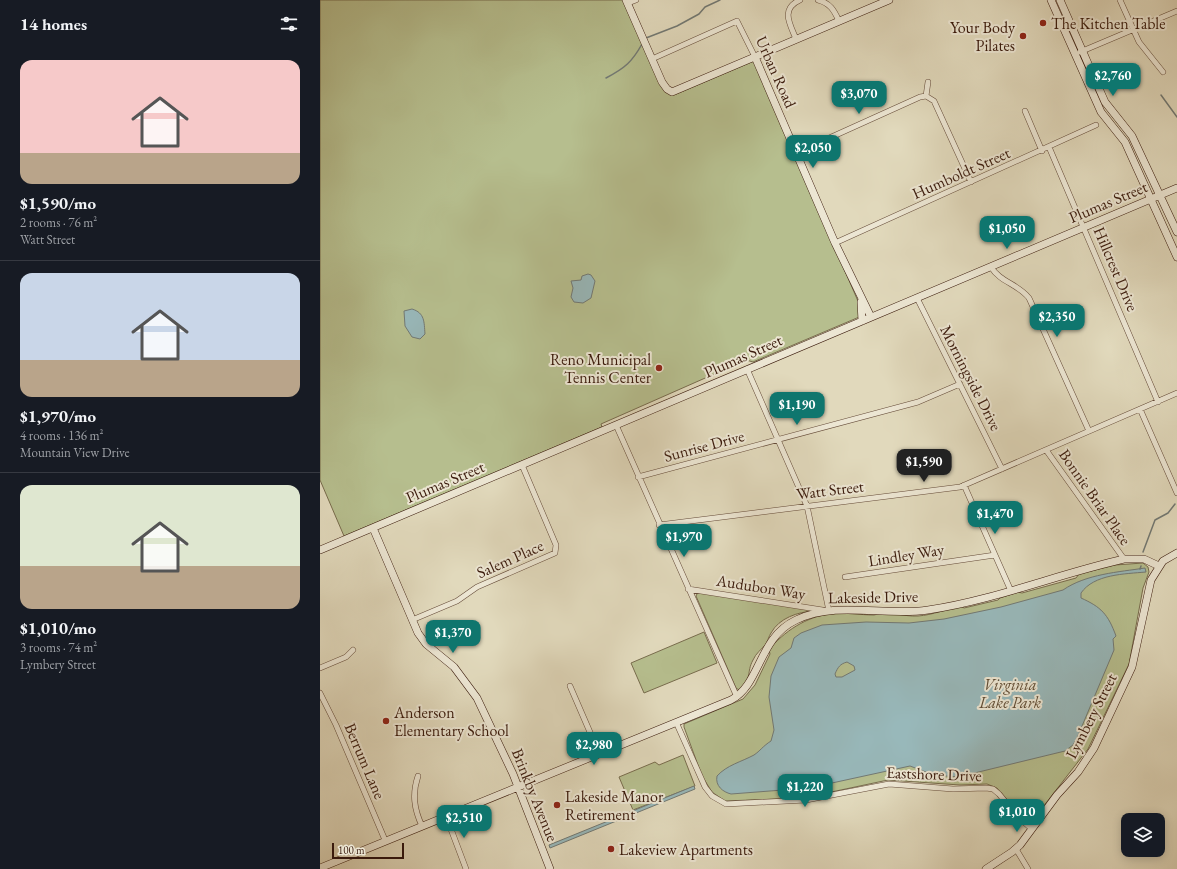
<!DOCTYPE html>
<meta charset="utf-8">
<style>
body{margin:0;font-family:"EB Garamond",serif;background:#20242c;color:#f1f3f6;height:100vh;display:flex;flex-direction:column;font-size:15px;white-space:nowrap}
*{box-sizing:border-box;margin:0}
p{font-size:13px;color:#9ea1a6}
.icon{flex:none;width:22px;height:22px;fill:none;stroke:currentColor;stroke-width:2;stroke-linecap:round;stroke-linejoin:round}
.map{position:relative;flex:1;overflow:hidden}
.details{display:flex;flex-direction:column;background:#171b24;width:320px}
.details>*{flex:none}
.controls{position:absolute;left:801px;top:813px;display:grid;gap:8px}
.controls a{display:grid;place-items:center;width:44px;height:44px;border-radius:8px;background:#171b24;box-shadow:0 2px 10px #0003;font-size:20px}
.scale{position:absolute;left:12px;bottom:10px;width:72px;box-sizing:border-box;padding-left:4px;border:2px solid #3a1a0c;border-top:0;font-size:11px;line-height:14px;white-space:nowrap;color:#3a1a0c;-webkit-text-stroke:3px #ece6d3;paint-order:stroke}
.price{position:absolute;translate:-50% -34px;padding:0 9px;border-radius:8px;background:#0f766e;color:#fff;font-size:13px;line-height:26px;filter:drop-shadow(0 1px 2px #0008)}
.price::after{content:'';position:absolute;left:50%;top:24px;width:12px;height:9px;margin-left:-6px;background:inherit;clip-path:polygon(0 0,100% 0,50% 100%)}
.price.selected{background:#222;color:#fff}
ul{padding:0;list-style:none}
li{display:grid;align-content:center;gap:8px;height:212px;padding:0 20px}
li+li{border-top:1px solid #363941}
li span{display:grid;place-items:center;height:124px;border-radius:12px;color:#555}
li>.icon{margin-inline-start:auto}
span .icon{width:72px;height:72px;fill:#fffc;stroke-width:1}
li b{font-size:17px}
h2{display:flex;justify-content:space-between;align-items:center;height:48px;padding:0 20px;font-size:17px}
main{display:flex;flex:1;min-height:0}
.map>svg:first-child{display:block}
</style>
<main>
<section class="details">
<h2>14 homes<svg class="icon" aria-label="filters" viewBox="0 0 24 24"><path d="M4 7h16M4 17h16"/><circle cx="9" cy="7" r="2"/><circle cx="15" cy="17" r="2"/></svg></h2>
<ul>
<li><span style="background:linear-gradient(#f6c9c9 75%,#b9a48a 0)"><svg class="icon" aria-label="home" viewBox="0 0 24 24"><path d="M3 11l9-7 9 7M6 9v11h12V9"/></svg></span><div><b>$1,590/mo</b><p>2 rooms · 76 m²</p><p>Watt Street</p></div></li>
<li><span style="background:linear-gradient(#c9d6e8 70%,#b9a48a 0)"><svg class="icon" aria-label="home" viewBox="0 0 24 24"><path d="M3 11l9-7 9 7M6 9v11h12V9"/></svg></span><div><b>$1,970/mo</b><p>4 rooms · 136 m²</p><p>Mountain View Drive</p></div></li>
<li><span style="background:linear-gradient(#dfe7d0 65%,#b9a48a 0)"><svg class="icon" aria-label="home" viewBox="0 0 24 24"><path d="M3 11l9-7 9 7M6 9v11h12V9"/></svg></span><div><b>$1,010/mo</b><p>3 rooms · 74 m²</p><p>Lymbery Street</p></div></li>
</ul>
</section>
<div class="map">
<svg width="857" height="869" viewBox="0 0 857 869">
<rect width="100%" height="100%" fill="#e1d9bc"/>
<filter id="stains"><feTurbulence type="fractalNoise" baseFrequency=".005" numOctaves="4"/><feColorMatrix values="0 0 0 0 .2 0 0 0 0 .09 0 0 0 0 .02 0 0 0 .5 -.17"/></filter>
<radialGradient id="worn" r=".72"><stop offset=".6" stop-color="#630" stop-opacity="0"/><stop offset="1" stop-color="#630" stop-opacity=".3"/></radialGradient>
<!-- green -->
<path fill="#b6be8e" stroke="#786c4d" d="M0 0H304L350 93 356 94 434 61 544 315 433 362 426 360 281 424 282 427 24 536 0 480Z
M823 563 828 567 829 572 823 588 809 664 768 749 712 821H708L701 816 677 788 667 784 640 785 568 780 483 798 405 801 392 792 382 776 364 727V724L423 699 435 685 450 654 449 650C463 632 487 616 511 614 525 612 540 615 554 615 569 610 583 617 598 616 613 615 626 609 641 606L644 608 678 600 680 598 698 592 702 593 756 578 759 574 795 565Z
M378 592 488 609 493 611C478 612 459 618 451 633 449 636 448 640 446 644 441 650 436 653 433 660 426 673 433 677 419 690L416 688 376 596Z
M384 632 397 663 324 693 311 663Z
M363 755 375 786 313 810 299 777 335 762 339 765Z"/>
<!-- water -->
<path fill="#98b8ba" stroke="#727974" fill-rule="evenodd" d="M268 274 271 275 275 281 271 298 263 303 254 302 251 297 253 288 251 281 261 280 262 276Z
M92 309C105 313 104 322 105 334L100 339 92 337 85 326 84 311Z
M825 568 826 572C805 574 774 574 761 593V598C781 607 788 614 796 636L793 639 794 650 757 738 753 745 745 751 638 777 614 775 590 766 489 788 411 794C403 792 395 786 397 776 407 765 421 762 434 755 440 751 443 746 451 741L454 730 449 697 451 676 459 657 471 648 474 638 481 633 502 625 546 622 589 623 624 619 681 607 743 590C766 574 799 572 825 568ZM527 662 534 666 535 670 522 677H516L515 674C518 667 520 664 527 662Z
M374 786 375 789 230 848 229 845Z"/>
<g fill="none" stroke-linecap="round" stroke-linejoin="round">
<!-- stream -->
<path stroke="#727974" stroke-width="1.5" d="M326 38 357 26 379 14 385 7 400 0
M286 78C305 68 312 62 322 44
M841 95 857 117
M823 552 835 520 848 513 855 504
M820 569 821 566"/>
<defs>
<path id="street" d="M498 0C510 3 514 10 519 21
M800 0 819 42 843 72
M308 3 316 0
M476 39C470 24 460 9 480 0
M760 52 857 11
M332 59 417 21 435 57
M606 96 614 101 651 182
M606 96 608 82
M705 111 722 151
M729 147 838 402
M476 153 600 97 606 96
M515 243 776 125
M671 267C680 282 698 284 709 298L769 431
M597 298 682 469
M820 409 857 493
M296 425 417 697
M726 450 804 559
M318 477 598 402 640 384
M644 485 691 591
M339 525 640 487 857 393
M525 577 675 555
M368 589 509 611 487 506 427 369
M92 620 137 601 157 587 235 553 236 545 202 465
M0 668 26 657 33 650
M250 686 279 753
M0 693 16 725 65 840
M356 722 385 787 392 796 406 804 486 800 569 784 633 789 666 788 673 789 679 794 697 816 712 829
M98 776C92 794 94 809 102 826
M126 816 146 869
M696 849 708 869"/>
<path id="secondary" d="M306 0 342 82 347 89 352 92 569 0
M731 0 781 112 805 142 857 257
M740 0 785 102 812 136 857 232
M435 57 515 243 551 317
M541 302 542 321
M53 528 98 633 106 644 134 667 157 698 193 774 230 869
M0 550 857 188
M0 868 411 700C441 684 438 638 476 620 518 600 564 617 608 610 675 600 738 574 804 559H824L839 566
M666 869 692 852 700 845 737 795 758 772 774 748 812 667 831 580 843 561 857 553"/>
</defs>
<!-- street casing -->
<use href="#street" stroke="#644a38" stroke-width="6"/>
<!-- secondary casing -->
<use href="#secondary" stroke="#3a1a0c" stroke-width="8"/>
<!-- street -->
<use href="#street" stroke="#ece6d3" stroke-width="5"/>
<!-- secondary -->
<use href="#secondary" stroke="#ece6d3" stroke-width="7"/>
</g>
<!-- markers -->
<g fill="#8f2418" stroke="#ece6d3" stroke-width="1.5">
<circle cx="723" cy="23" r="4"/>
<circle cx="703" cy="36" r="4"/>
<circle cx="339" cy="368" r="4"/>
<circle cx="66" cy="721" r="4"/>
<circle cx="237" cy="805" r="4"/>
<circle cx="291" cy="849" r="4"/>
</g>
<g text-anchor="middle" dominant-baseline="central" stroke-width="4" stroke-linejoin="round" paint-order="stroke">
<!-- poi labels -->
<g font-size="16" fill="#3a1a0c" stroke="#ece6d3" text-anchor="start">
<text x="731" y="23">The Kitchen Table</text>
<text x="695" y="27" text-anchor="end">Your Body<tspan x="695" dy="18">Pilates</tspan></text>
<text x="331" y="359" text-anchor="end">Reno Municipal<tspan x="331" dy="18">Tennis Center</tspan></text>
<text x="74" y="712">Anderson<tspan x="74" dy="18">Elementary School</tspan></text>
<text x="245" y="796">Lakeside Manor<tspan x="245" dy="18">Retirement</tspan></text>
<text x="299" y="849">Lakeview Apartments</text>
</g>
<!-- street labels -->
<g font-size="16" fill="#3a1a0c" stroke="#ece6d3">
<text transform="translate(456 72) rotate(66)">Urban Road</text>
<text transform="translate(641 173) rotate(-24)">Humboldt Street</text>
<text transform="translate(788 202) rotate(-23)">Plumas Street</text>
<text transform="translate(796 269) rotate(67)">Hillcrest Drive</text>
<text transform="translate(423 356) rotate(-24)">Plumas Street</text>
<text transform="translate(651 378) rotate(63)">Morningside Drive</text>
<text transform="translate(384 446) rotate(-15)">Sunrise Drive</text>
<text transform="translate(125 482) rotate(-23)">Plumas Street</text>
<text transform="translate(510 490) rotate(-7)">Watt Street</text>
<text transform="translate(775 497) rotate(55)">Bonnie Briar Place</text>
<text transform="translate(586 555) rotate(-9)">Lindley Way</text>
<text transform="translate(190 559) rotate(-24)">Salem Place</text>
<text transform="translate(441 587) rotate(9)">Audubon Way</text>
<text transform="translate(553 597) rotate(-1)">Lakeside Drive</text>
<text transform="translate(771 716) rotate(-63)">Lymbery Street</text>
<text transform="translate(45 761) rotate(67)">Berrum Lane</text>
<text transform="translate(614 774) rotate(2)">Eastshore Drive</text>
<text transform="translate(215 795) rotate(68)">Brinkby Avenue</text>
</g>
<!-- park labels -->
<g font-size="16" font-style="italic" fill="#5f4b33" stroke="#ece6d3">
<text x="690" y="684">Virginia<tspan x="690" dy="18">Lake Park</tspan></text>
</g>
</g>
<rect width="100%" height="100%" filter="url(#stains)"/>
<rect width="100%" height="100%" fill="url(#worn)"/>
</svg>
<div class="controls">
<a><svg class="icon" aria-label="layers" viewBox="0 0 24 24"><path d="M12 4l9 5-9 5-9-5zM3 14l9 5 9-5"/></svg></a>
</div>
<div class="scale">100 m</div>
<b class="price" style="left:793px;top:97px">$2,760</b>
<b class="price" style="left:539px;top:115px">$3,070</b>
<b class="price" style="left:493px;top:169px">$2,050</b>
<b class="price" style="left:687px;top:250px">$1,050</b>
<b class="price" style="left:737px;top:338px">$2,350</b>
<b class="price" style="left:477px;top:426px">$1,190</b>
<b class="price selected" style="left:604px;top:483px">$1,590</b>
<b class="price" style="left:675px;top:535px">$1,470</b>
<b class="price" style="left:364px;top:558px">$1,970</b>
<b class="price" style="left:133px;top:654px">$1,370</b>
<b class="price" style="left:274px;top:766px">$2,980</b>
<b class="price" style="left:485px;top:808px">$1,220</b>
<b class="price" style="left:697px;top:833px">$1,010</b>
<b class="price" style="left:144px;top:839px">$2,510</b>
</div>
</main>
